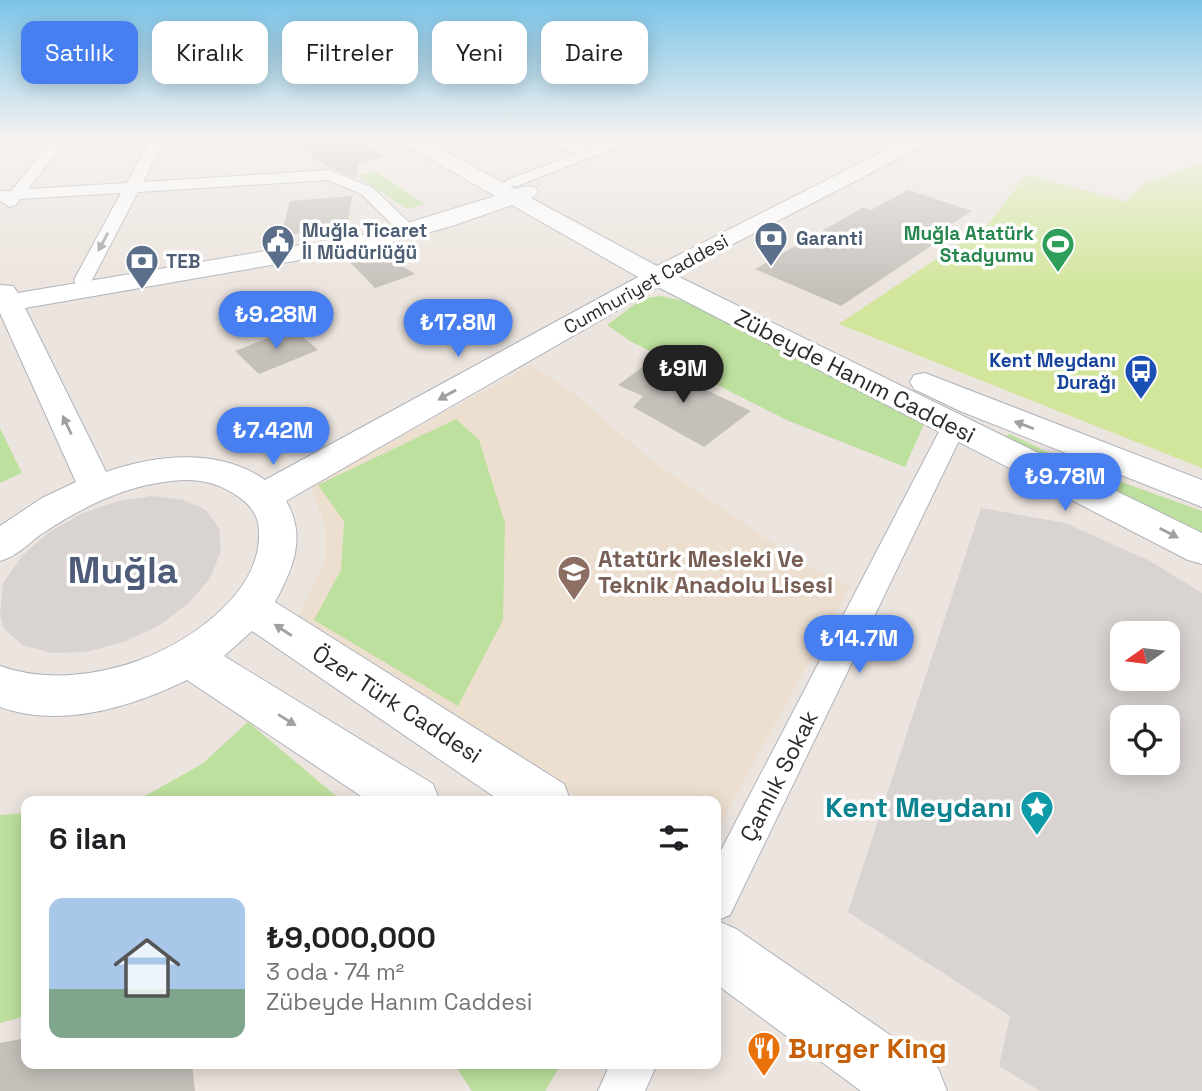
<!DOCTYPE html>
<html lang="tr">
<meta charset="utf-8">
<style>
body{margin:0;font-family:"Space Grotesk",sans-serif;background:#f2f2f2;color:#202124;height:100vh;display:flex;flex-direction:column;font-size:26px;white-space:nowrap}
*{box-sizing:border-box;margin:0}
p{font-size:23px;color:#757577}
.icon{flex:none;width:38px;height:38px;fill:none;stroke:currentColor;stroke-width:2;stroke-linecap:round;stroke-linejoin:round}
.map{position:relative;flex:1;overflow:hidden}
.sheet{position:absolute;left:21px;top:796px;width:700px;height:273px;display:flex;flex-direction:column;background:#fff;border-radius:14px;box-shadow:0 4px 18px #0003}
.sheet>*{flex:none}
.top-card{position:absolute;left:21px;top:21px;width:700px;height:63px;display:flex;gap:14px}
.needle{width:46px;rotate:256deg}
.fabs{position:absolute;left:1110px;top:621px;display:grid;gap:14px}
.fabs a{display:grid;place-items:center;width:70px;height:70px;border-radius:14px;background:#fff;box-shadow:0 4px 18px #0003;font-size:35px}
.price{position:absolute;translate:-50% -60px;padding:0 16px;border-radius:24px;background:#477ff0;color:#fff;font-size:23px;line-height:46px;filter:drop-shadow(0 2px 4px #0008)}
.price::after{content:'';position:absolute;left:50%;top:42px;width:21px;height:16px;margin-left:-10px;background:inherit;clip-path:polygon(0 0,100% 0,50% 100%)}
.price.current{background:#222;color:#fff}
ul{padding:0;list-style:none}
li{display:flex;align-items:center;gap:21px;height:175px;padding:0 28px}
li+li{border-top:2px solid #e0e0e0}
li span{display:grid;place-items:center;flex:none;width:196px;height:140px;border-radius:14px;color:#555}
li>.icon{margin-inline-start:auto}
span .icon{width:84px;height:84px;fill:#fffc;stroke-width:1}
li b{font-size:30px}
h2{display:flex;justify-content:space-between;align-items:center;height:84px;padding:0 28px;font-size:30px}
.chip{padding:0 24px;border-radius:14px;background:#fff;box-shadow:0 4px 18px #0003;font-size:24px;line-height:63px}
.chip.current{background:#477ff0;color:#fff}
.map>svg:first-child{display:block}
</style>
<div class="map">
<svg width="1202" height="1091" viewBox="0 0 1202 1091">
<rect width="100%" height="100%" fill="#ece4de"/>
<!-- education -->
<path fill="#eddfcf" d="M531 365 571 391 650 459 798 560 850 587 716 832V802L584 801 298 618 325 561V526L311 486Z"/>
<!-- green -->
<path fill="#bee09e" d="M375 171 425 204 407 209 357 176Z
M660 296 684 301 925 422 905 467 789 421 630 341 607 325 642 299Z
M456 419 479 440 505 523 503 620 458 706 314 620 341 570 344 521 318 485Z
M0 428 22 473 0 483Z
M1010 434 1072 464 1202 511V538L1004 437Z
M248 722 342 801H136L202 764Z
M26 813V1016L0 1023V815Z
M454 1064H561L545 1091H472Z"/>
<!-- pitch -->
<path fill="#d1e69a" d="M1202 164V468L839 324 988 224 1027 174 1126 202 1145 183Z"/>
<!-- plaza -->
<path fill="#d9d4d1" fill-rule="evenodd" d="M152 496 183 500 206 510 219 528 221 551 210 578 190 602 160 625 124 642 86 652 51 653 22 645 4 629 0 615 3 583 22 556 49 532 83 513 118 501Z
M981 508 1065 523 1150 561 1202 593V1091H1040L999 1066 1010 1016 848 912ZM1122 634H1167V679H1122ZM1122 718H1167V763H1122Z"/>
<!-- building -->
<path fill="#c5c0ba" d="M286 139H357L385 156 358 163 356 178 329 167Z
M908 190 972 211 937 233 946 236 841 306 755 269 864 207 871 210Z
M352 196 346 235 326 238 320 232 281 235 290 201Z
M380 251 415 274 375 288 345 257Z
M293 328 318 350 259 374 235 351Z
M648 363 751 411 704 447 633 407 643 396 618 385Z
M26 1038V1064H192L195 1091H0V1043Z"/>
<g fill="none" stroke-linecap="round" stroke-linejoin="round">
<defs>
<path id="street" d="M54 139H68L28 189 127 183 151 139H165L143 182 330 170 373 188 418 231 409 236 403 235 361 194 328 180 138 192 92 280 90 284H76L74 280 121 193 20 199 16 205 10 207 0 201V191H11Z
M543 139H561L589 149 618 139H637L517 186H507L504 183 507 180 576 154Z
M954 418 962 421 966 426 730 915 716 921V860L942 426 946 421Z
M610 1064H657L645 1091H598Z"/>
<path id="secondary" d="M400 139H422L515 189 527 186 535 187 538 192 531 198 657 266 908 139H931L929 143 731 245 677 276 1202 533V564L1188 560 658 287 286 501C307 537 293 568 275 602L564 784 571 802H502L252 631 224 656 433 784 440 802H370L187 680C131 707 61 729 0 707V666C45 682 96 676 140 660 189 642 258 595 259 537 260 519 254 508 239 497 217 481 192 477 164 482 120 488 81 508 43 533 28 543 18 556 0 561V526L42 498 76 482 0 313V285L13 286 18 293 378 232 495 196 402 143ZM512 205 638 277 265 480C219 448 158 454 106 472L25 308 380 246 452 226Z
M925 373 1202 480V507L960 411 914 389 910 382 914 375Z
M716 920 736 929 938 1068 947 1091H861L716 984Z"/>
</defs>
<!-- street casing -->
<use href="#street" stroke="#afb3bb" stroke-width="2"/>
<!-- secondary casing -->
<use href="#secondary" stroke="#afb3bb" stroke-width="2"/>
<!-- street -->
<use href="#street" fill="#fff" fill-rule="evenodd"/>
<!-- secondary -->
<use href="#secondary" fill="#fff" fill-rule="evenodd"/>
</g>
<!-- one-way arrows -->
<defs><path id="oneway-solid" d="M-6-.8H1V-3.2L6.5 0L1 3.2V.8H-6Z" transform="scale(1.75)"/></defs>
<g fill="#a0a0a0">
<use href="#oneway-solid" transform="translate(103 242) rotate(118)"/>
<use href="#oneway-solid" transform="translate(447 395) rotate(151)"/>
<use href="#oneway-solid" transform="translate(67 425) rotate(-115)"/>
<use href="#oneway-solid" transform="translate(1024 425) rotate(-159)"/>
<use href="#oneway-solid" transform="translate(1169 533) rotate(27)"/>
<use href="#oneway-solid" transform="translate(283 630) rotate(-147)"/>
<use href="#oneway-solid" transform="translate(287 720) rotate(32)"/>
</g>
<!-- sky -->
<linearGradient id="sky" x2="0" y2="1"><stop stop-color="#7bc4e8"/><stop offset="0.48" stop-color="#f6f3f0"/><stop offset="1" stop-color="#f6f3f0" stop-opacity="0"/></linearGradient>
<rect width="1202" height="291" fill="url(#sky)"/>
<!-- icons -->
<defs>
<symbol id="bank-pin" viewBox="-11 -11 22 30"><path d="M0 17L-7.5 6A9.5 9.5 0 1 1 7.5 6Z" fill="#5c6f8a" stroke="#fff"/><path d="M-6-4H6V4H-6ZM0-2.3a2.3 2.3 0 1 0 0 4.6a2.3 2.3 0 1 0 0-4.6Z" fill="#fff"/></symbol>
<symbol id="civic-pin" viewBox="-11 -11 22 30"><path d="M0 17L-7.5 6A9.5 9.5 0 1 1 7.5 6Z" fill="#5c6f8a" stroke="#fff"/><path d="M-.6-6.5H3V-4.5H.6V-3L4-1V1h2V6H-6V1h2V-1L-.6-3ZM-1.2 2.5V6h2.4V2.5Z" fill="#fff"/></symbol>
<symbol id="stadium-pin" viewBox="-11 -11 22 30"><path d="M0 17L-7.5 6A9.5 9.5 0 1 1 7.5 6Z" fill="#2e9e5b" stroke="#fff"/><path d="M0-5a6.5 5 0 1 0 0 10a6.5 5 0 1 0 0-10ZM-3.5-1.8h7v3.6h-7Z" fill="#fff"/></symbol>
<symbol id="bus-pin" viewBox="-11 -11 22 30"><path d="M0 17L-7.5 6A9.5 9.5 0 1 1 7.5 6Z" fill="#1a4fb4" stroke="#fff"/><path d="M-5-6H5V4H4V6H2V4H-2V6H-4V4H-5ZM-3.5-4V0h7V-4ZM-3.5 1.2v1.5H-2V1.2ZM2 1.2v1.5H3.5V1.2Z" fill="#fff"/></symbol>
<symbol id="school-pin" viewBox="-11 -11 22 30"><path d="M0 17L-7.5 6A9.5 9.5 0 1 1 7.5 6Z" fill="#8d6e63" stroke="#fff"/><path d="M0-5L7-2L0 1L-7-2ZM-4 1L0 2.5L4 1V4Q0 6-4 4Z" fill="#fff"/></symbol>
<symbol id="sight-pin" viewBox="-11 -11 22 30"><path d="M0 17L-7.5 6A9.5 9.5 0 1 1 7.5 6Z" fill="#0f9aa8" stroke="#fff"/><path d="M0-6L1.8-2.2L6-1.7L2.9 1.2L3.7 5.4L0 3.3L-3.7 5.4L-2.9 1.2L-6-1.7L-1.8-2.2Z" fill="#fff"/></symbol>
<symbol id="restaurant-pin" viewBox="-11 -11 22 30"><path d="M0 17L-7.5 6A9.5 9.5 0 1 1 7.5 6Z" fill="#e8710a" stroke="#fff"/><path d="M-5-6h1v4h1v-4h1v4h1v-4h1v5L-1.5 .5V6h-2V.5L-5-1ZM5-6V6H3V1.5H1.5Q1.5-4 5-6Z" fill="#fff"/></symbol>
</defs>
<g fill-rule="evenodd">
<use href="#bank-pin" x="752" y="219" width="38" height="52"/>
<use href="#civic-pin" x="259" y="222" width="38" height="52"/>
<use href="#stadium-pin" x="1039" y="225" width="38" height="52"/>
<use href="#bank-pin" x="123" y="242" width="38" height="52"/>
<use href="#bus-pin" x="1122" y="352" width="38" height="52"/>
<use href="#school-pin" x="555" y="553" width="38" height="52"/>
<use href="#sight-pin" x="1018" y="788" width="38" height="52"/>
<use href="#restaurant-pin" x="745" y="1029" width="38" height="52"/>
</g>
<g text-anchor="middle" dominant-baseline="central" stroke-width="7" stroke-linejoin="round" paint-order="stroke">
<!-- far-service labels -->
<g font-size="19" font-weight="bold" fill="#4e5e75" stroke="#fff" text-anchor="start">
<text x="302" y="230">Muğla Ticaret<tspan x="302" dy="22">İl Müdürlüğü</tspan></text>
<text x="796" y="238">Garanti</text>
<text x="166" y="261">TEB</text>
</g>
<!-- far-leisure labels -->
<g font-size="19" font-weight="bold" fill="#27864d" stroke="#fff" text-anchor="end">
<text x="1034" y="233">Muğla Atatürk<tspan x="1034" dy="22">Stadyumu</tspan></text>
</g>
<!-- far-street labels -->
<g font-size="19" fill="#2b2b2b" stroke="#fff">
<text transform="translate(646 284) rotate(-29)">Cumhuriyet Caddesi</text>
</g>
<!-- far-transit labels -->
<g font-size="19" font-weight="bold" fill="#164399" stroke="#fff" text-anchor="end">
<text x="1116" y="360">Kent Meydanı<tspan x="1116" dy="22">Durağı</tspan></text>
</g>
<!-- street labels -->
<g font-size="23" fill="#2b2b2b" stroke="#fff">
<text transform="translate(855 376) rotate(27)">Zübeyde Hanım Caddesi</text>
<text transform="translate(397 704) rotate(33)">Özer Türk Caddesi</text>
<text transform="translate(779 776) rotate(-63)">Çamlık Sokak</text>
</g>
<!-- education labels -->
<g font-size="23" font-weight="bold" fill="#785e54" stroke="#fff" text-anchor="start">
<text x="598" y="559">Atatürk Mesleki Ve<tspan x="598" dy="26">Teknik Anadolu Lisesi</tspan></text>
</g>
<!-- near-culture labels -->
<g font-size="28" font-weight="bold" fill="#0d838f" stroke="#fff" text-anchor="end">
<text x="1012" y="807">Kent Meydanı</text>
</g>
<!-- near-food labels -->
<g font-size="28" font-weight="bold" fill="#c56008" stroke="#fff" text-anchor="start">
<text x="788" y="1048">Burger King</text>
</g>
<!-- town labels -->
<g font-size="37" font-weight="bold" fill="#4e5c7a" stroke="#fff">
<text x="123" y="570">Muğla</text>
</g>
</g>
</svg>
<div class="fabs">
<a><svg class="needle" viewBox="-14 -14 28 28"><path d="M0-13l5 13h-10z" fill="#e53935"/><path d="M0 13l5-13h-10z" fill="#757577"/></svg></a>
<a><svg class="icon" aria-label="locate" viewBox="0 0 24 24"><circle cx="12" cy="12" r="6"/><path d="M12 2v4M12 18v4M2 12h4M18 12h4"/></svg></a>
</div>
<b class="price" style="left:276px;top:351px">₺9.28M</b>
<b class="price" style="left:458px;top:359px">₺17.8M</b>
<b class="price current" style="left:683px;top:405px">₺9M</b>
<b class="price" style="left:273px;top:467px">₺7.42M</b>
<b class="price" style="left:1065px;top:513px">₺9.78M</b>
<b class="price" style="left:859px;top:675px">₺14.7M</b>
<div class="top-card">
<a class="chip current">Satılık</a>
<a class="chip">Kiralık</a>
<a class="chip">Filtreler</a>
<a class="chip">Yeni</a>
<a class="chip">Daire</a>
</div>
<section class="sheet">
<h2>6 ilan<svg class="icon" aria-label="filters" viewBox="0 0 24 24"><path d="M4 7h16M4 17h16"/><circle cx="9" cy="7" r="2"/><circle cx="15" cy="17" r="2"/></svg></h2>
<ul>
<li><span style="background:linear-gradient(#a9c7e8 65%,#7fa58c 0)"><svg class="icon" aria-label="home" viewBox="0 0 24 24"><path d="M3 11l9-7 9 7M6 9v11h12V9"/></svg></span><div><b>₺9,000,000</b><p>3 oda · 74 m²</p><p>Zübeyde Hanım Caddesi</p></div></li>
</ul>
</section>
</div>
